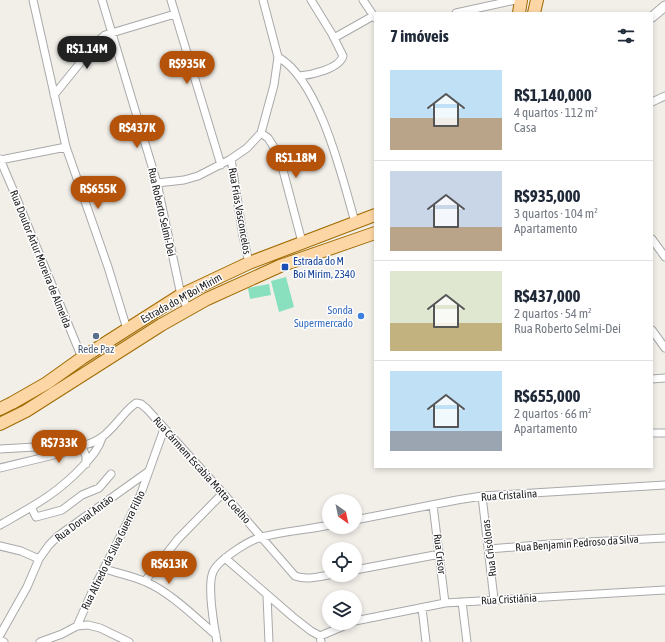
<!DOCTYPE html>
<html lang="pt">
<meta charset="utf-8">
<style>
body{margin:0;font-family:"Asap Condensed",sans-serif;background:#f2f2f3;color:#1f2937;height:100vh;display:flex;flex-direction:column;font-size:15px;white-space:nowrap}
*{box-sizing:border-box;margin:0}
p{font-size:13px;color:#747a83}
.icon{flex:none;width:22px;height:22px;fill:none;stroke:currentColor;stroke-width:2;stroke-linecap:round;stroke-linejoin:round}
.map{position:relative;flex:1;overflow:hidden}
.drawer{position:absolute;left:374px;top:12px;width:279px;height:456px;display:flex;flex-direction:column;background:#fff;border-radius:0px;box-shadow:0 2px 6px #0003}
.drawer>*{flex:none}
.needle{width:26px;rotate:147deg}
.tools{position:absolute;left:322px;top:494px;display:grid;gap:8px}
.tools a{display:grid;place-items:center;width:40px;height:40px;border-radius:50%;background:#fff;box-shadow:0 2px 6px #0003;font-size:20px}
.price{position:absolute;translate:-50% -34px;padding:0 9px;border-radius:14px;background:#b45309;color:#fff;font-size:13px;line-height:26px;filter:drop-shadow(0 1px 2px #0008)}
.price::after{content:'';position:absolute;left:50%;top:24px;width:12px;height:9px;margin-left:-6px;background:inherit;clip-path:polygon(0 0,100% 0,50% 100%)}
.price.selected{background:#222;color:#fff}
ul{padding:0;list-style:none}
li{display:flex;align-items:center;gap:12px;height:100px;padding:0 16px}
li+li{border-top:1px solid #e0e1e3}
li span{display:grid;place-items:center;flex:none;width:112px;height:80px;border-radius:0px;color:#555}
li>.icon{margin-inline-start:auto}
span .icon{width:48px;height:48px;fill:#fffc;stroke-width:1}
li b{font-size:17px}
h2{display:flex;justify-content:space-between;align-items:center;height:48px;padding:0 16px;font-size:17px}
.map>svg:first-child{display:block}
</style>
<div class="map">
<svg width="665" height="642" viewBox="0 0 665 642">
<rect width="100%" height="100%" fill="#f2efe9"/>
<!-- pitch -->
<path fill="#88e0be" d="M286 277 294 307 279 312 271 281Z
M269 284 271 295 250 299 248 288Z"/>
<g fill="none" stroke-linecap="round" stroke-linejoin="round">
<defs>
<path id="minor" d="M33 0 66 147 108 267 127 329
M102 0 157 183 181 295 188 309
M171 0 221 165
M363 0 375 18
M456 13 515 0
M334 38 373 16
M278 57C320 81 342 177 355 222
M299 76C311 75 339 69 343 56L332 34 311 0
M54 95 97 42 105 35 175 14
M652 102 665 96
M261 133 268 138 279 155 302 242
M0 159 14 192 82 358
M231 159 243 236 249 263
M0 160 66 147
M157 183 184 180 198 176 231 159 247 148 261 133 274 85 278 57 263 0
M652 239 665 257
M652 330 665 348
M652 379 665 378
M652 433H665
M81 445 86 456V464
M0 449 88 444C108 438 117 420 131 407L136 403 141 404 147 409 223 493 295 576C306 580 318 577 329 575
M0 468 62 453 70 446
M482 496 494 599
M433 505 445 603
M31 507 36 517 62 510 82 495 99 488 111 474
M355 520 457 500 482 496 665 485
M0 525C33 506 57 494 83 466 91 457 98 450 102 438
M0 546 21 551 39 559 49 545 58 536 149 471
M489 549 549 544 665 538
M225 558 293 617 311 631 320 636 321 642
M104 569C118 573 133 576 146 582 170 592 196 618 216 635
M355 570 440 554
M145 581 178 539 223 493
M267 596 269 642
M462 602 467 642
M422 608 426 642
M355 621 445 603 665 590
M77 626 92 592 129 519 140 496 164 429
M0 635 27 587 39 559
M320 636 351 623
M0 640 4 642
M40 642 62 634 77 626 88 625 100 628 129 642
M217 642C214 627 207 585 213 572 218 560 249 540 262 537 284 531 307 530 329 525"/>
<path id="tertiary" d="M652 17 665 6"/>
<path id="primary" d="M519 13 521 0
M534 13 537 0
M0 409 12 403 47 383 82 358 181 295 249 263 375 215
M0 424 26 411 161 325 207 299 280 266 375 233"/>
</defs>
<!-- minor casing -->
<use href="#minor" stroke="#a9a9a9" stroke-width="9"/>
<!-- tertiary casing -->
<use href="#tertiary" stroke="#a9a9a9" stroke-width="11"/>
<!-- primary casing -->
<use href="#primary" stroke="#a06b00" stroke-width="14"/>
<!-- minor -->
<use href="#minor" stroke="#fff" stroke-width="7"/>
<!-- tertiary -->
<use href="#tertiary" stroke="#fff" stroke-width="9"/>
<!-- primary -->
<use href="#primary" stroke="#fcd6a4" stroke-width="12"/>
</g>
<!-- markers -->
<rect fill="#1a4fb4" stroke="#fff" stroke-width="1.5" x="281" y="263" width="8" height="8" rx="2"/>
<circle fill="#3f7fe0" stroke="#fff" stroke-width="1.5" cx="361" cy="316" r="4"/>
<circle fill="#5c6f8a" stroke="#fff" stroke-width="1.5" cx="96" cy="336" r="4"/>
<g text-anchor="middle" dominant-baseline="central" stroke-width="3" stroke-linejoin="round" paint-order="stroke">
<!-- street labels -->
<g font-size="11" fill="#222" stroke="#fff">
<text transform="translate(240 211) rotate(80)">Rua Frias Vasconcelos</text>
<text transform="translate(162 212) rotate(77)">Rua Roberto Selmi-Dei</text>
<text transform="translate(41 259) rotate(68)">Rua Doutor Artur Moreira de Almeida</text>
<text transform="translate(181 298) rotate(-29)">Estrada do M'Boi Mirim</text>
<text transform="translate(202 470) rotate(48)">Rua Cármem Escabia Motta Coelho</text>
<text transform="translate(509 495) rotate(-4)">Rua Cristalina</text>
<text transform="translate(84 518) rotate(-37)">Rua Dorval Antão</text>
<text transform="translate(577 543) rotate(-4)">Rua Benjamin Pedroso da Silva</text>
<text transform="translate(489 548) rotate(-97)">Rua Crisóloras</text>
<text transform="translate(113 550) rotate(-64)">Rua Alfredo da Silva Guerra Filho</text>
<text transform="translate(440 554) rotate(83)">Rua Crisor</text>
<text transform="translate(509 599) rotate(-3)">Rua Cristiânia</text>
</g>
<!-- transit labels -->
<g font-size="11" fill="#164399" stroke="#fff" text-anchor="start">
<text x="293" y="261">Estrada do M<tspan x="293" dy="13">Boi Mirim, 2340</tspan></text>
</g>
<!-- shop labels -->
<g font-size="11" fill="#366cbe" stroke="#fff" text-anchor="end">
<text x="353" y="310">Sonda<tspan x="353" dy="13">Supermercado</tspan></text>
</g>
<!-- service labels -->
<g font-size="11" fill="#4e5e75" stroke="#fff">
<text x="96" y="349">Rede Paz</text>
</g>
</g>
</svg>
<div class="tools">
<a><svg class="needle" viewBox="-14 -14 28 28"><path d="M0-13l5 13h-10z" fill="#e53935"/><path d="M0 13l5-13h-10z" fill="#747a83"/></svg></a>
<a><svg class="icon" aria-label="locate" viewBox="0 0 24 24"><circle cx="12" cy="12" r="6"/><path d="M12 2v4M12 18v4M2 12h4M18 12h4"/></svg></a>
<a><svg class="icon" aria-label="layers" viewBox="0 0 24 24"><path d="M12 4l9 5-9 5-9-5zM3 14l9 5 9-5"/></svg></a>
</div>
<b class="price selected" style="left:87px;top:70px">R$1.14M</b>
<b class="price" style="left:187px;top:85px">R$935K</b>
<b class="price" style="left:137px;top:149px">R$437K</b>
<b class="price" style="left:296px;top:179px">R$1.18M</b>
<b class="price" style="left:98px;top:210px">R$655K</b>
<b class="price" style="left:59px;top:464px">R$733K</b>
<b class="price" style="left:169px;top:585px">R$613K</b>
<section class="drawer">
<h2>7 imóveis<svg class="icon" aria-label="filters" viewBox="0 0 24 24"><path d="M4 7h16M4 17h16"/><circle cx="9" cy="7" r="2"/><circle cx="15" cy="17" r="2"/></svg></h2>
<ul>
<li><span style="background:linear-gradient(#bfe0f5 60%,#b9a48a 0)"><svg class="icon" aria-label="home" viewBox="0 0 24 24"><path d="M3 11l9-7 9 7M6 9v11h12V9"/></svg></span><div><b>R$1,140,000</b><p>4 quartos · 112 m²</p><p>Casa</p></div></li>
<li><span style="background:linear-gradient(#c9d6e8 70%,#b9a48a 0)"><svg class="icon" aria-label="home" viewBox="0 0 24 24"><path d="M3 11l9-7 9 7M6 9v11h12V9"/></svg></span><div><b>R$935,000</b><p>3 quartos · 104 m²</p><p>Apartamento</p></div></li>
<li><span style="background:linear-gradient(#dfe7d0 65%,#c2b280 0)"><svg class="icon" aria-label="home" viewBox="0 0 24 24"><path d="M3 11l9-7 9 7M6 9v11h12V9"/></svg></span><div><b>R$437,000</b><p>2 quartos · 54 m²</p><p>Rua Roberto Selmi-Dei</p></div></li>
<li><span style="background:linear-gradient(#bfe0f5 75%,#9aa5b1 0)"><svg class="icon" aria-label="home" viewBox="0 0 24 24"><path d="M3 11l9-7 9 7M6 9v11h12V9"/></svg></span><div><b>R$655,000</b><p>2 quartos · 66 m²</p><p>Apartamento</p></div></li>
</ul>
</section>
</div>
